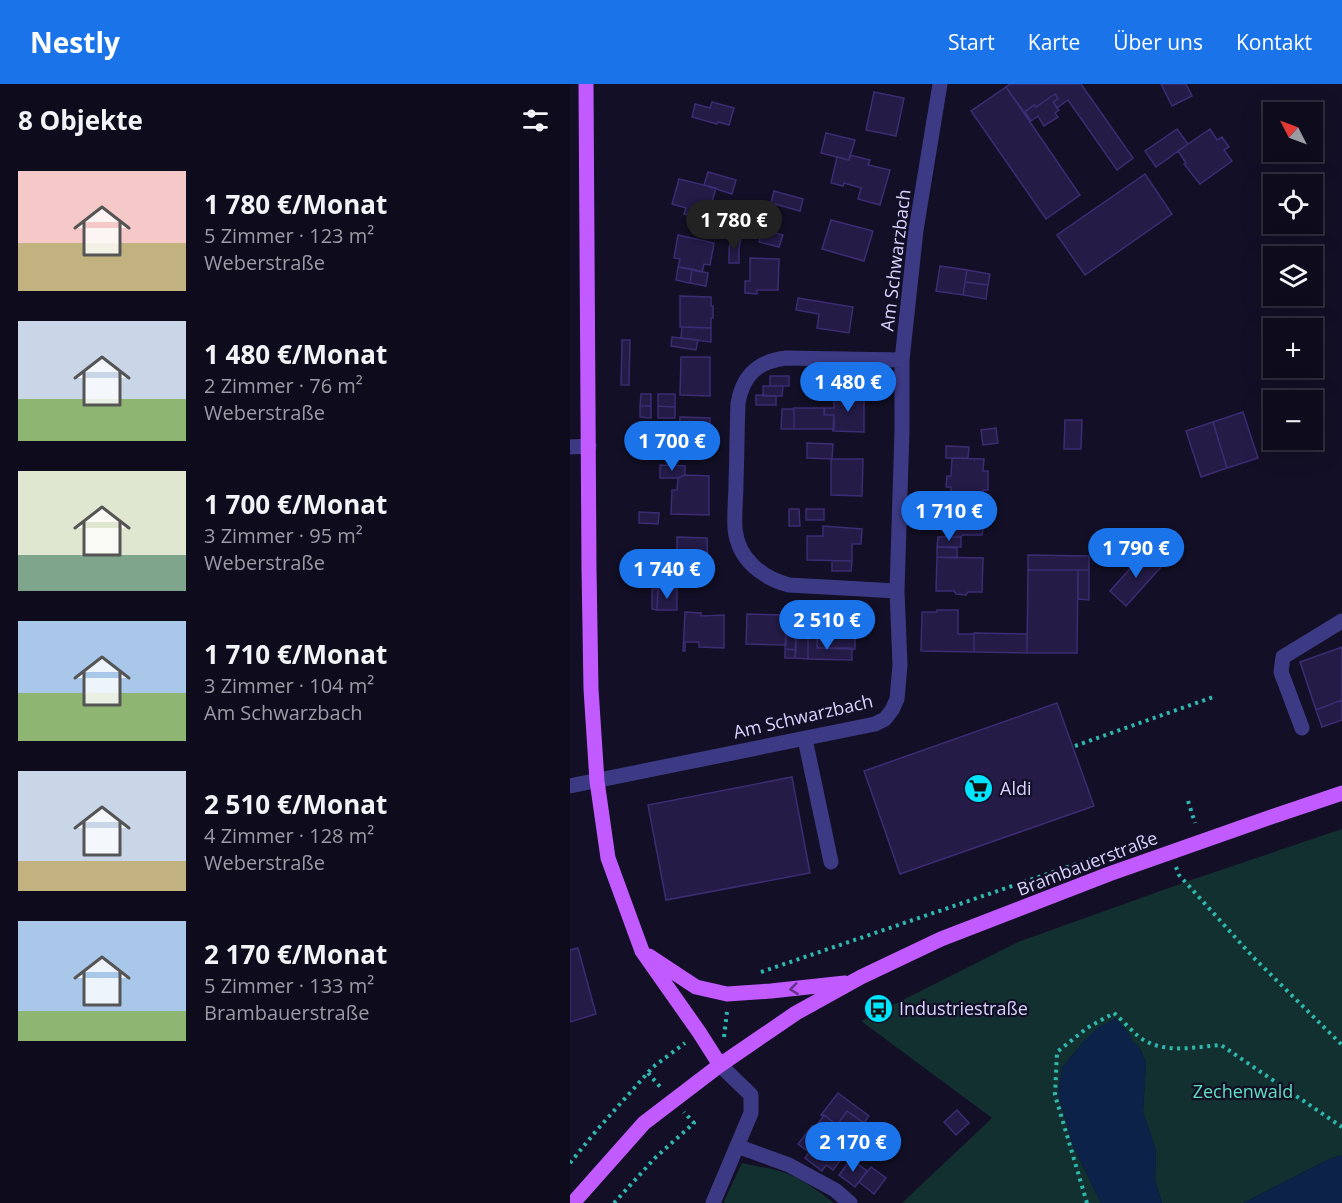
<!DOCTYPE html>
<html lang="de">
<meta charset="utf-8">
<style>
body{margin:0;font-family:"Open Sans",sans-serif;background:#171425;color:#f1f3f6;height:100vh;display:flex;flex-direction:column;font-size:22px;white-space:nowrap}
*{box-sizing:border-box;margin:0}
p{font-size:20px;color:#9b9ba3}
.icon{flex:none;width:33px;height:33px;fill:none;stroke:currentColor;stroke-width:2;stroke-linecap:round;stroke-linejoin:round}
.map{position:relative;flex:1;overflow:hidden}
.panel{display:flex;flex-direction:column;background:#0e0b1c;width:570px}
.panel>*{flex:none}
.needle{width:39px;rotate:312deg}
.fabs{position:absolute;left:693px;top:18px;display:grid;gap:12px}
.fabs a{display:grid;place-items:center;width:60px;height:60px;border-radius:0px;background:#0e0b1c;box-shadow:0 6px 24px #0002,0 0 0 2px #2e2b3b;font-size:30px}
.price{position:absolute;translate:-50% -51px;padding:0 14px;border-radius:21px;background:#1a73e8;color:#fff;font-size:20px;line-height:39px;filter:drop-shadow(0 2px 3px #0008)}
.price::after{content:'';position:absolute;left:50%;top:36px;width:18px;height:14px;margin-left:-9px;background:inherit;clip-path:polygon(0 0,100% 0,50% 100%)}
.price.on{background:#222;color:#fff}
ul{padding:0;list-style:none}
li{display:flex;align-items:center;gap:18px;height:150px;padding:0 18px}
li span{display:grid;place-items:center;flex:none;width:168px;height:120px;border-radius:0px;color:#555}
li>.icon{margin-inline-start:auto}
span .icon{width:72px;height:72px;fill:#fffc;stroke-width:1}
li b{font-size:26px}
h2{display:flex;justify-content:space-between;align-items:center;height:72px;padding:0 18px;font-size:26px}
header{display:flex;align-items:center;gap:36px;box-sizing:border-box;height:84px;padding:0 30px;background:#1a73e8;color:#fff}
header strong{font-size:28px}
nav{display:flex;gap:33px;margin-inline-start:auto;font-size:21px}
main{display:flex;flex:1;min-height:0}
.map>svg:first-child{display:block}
</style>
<header>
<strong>Nestly</strong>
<nav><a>Start</a><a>Karte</a><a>Über uns</a><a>Kontakt</a></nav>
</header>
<main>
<section class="panel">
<h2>8 Objekte<svg class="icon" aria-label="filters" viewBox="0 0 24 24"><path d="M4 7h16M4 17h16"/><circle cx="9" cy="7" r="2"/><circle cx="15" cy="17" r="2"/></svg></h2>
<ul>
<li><span style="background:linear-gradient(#f6c9c9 60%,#c2b280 0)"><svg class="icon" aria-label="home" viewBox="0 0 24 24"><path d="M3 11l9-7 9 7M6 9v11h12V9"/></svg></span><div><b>1 780 €/Monat</b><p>5 Zimmer · 123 m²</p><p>Weberstraße</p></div></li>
<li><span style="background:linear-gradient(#c9d6e8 65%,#8fb573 0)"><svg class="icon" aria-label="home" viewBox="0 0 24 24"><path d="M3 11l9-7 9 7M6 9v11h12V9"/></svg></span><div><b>1 480 €/Monat</b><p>2 Zimmer · 76 m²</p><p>Weberstraße</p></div></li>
<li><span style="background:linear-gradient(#dfe7d0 70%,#7fa58c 0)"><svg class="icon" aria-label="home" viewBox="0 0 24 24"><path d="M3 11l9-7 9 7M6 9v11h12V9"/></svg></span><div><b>1 700 €/Monat</b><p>3 Zimmer · 95 m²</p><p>Weberstraße</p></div></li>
<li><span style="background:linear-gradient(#a9c7e8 60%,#8fb573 0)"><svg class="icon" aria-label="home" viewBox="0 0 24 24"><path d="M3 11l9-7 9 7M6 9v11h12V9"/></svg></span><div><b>1 710 €/Monat</b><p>3 Zimmer · 104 m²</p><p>Am Schwarzbach</p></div></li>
<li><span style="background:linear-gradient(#c9d6e8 75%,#c2b280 0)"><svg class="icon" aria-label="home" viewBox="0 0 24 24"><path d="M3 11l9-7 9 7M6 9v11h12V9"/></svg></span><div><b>2 510 €/Monat</b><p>4 Zimmer · 128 m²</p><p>Weberstraße</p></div></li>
<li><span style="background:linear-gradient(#a9c7e8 75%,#8fb573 0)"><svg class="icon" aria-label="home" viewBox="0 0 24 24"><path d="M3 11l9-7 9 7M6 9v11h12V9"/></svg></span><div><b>2 170 €/Monat</b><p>5 Zimmer · 133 m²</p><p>Brambauerstraße</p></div></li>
</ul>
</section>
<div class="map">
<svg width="772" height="1119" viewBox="0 0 772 1119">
<rect width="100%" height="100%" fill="#130f26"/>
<!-- green -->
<path fill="#12302f" d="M772 745V1071L759 1075 673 1119H592L585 1096 586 1066 573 1028 576 978 569 963 563 958 560 952 546 934 514 957 492 984 488 1010 503 1062 531 1119H332L422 1034 291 937 448 858 621 796Z
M172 1079C185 1082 198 1084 210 1087 230 1093 247 1106 264 1119H154L155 1115Z"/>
<!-- water -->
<path fill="#0c2248" d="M546 934 560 952 563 958 569 963 576 978 573 1028 586 1066 585 1096 592 1119H531L503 1062 488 1010 492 984 514 957 526 945Z
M772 1071V1119H673L759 1075Z"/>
<!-- building -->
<path fill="#241b47" stroke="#3b2d73" stroke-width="1.5" d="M440 0H511L563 74 547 86 498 16 487 24 483 18 488 15 485 10 466 23 464 21 454 28 436 3Z
M591 0H616L622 12 602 22Z
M436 3 510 111 476 135 401 27Z
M304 8 334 14 326 52 296 46Z
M485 10 488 15 483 18 489 26 485 29 488 33 474 42 468 32 461 37 455 28 464 21 466 23Z
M142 18 164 24 159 41 148 38 147 40 122 33 125 20 140 24Z
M607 45 618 60 586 83 575 67Z
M640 45 647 56 652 53 659 63 654 66 662 77 630 100 614 80 616 79 608 67Z
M256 49 285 56 279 76 251 69Z
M280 71 300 76 298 81 320 86 310 121 288 115 291 104 274 99 273 102 261 99 267 73 279 76Z
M138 88 166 96 162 110 134 101Z
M575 90 602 130 515 191 487 151Z
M109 95 146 104 137 136 114 130 116 124 102 120Z
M204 107 233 115 230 127 201 119Z
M261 136 303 147 294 177 252 165Z
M193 146 213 151 209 163 189 158Z
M108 151 144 159 140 181 134 180 132 188 108 183 110 175 104 174Z
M162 153 171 155 169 164V179H159V164Z
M180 174 209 175 208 206H187V210L175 209V197H180Z
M370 182 397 186 393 211 366 207Z
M108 183 122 185 120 199 106 196Z
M122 185 138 189 136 202 120 199Z
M397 186 420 190 418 201 395 198Z
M395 198 418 201 416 215 393 211Z
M110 212 141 213V222H143V234H141V244L110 243Z
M228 214 283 223 279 249 247 244 249 230 226 226Z
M112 243 141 244V258L111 254Z
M102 253 128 256 126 266 101 262Z
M52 256H60L59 301H51Z
M111 273H140V312L110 311Z
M200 292H219V302H200Z
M193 302H213L212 312H193Z
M71 310H81V322H70Z
M88 310H105V323L88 322Z
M264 310 294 311V348L263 347 264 331H254L255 324H264Z
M186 311 206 312V321H186Z
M704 318V353H702L692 322Z
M70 322H81V334L70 333Z
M88 322 105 323V334H88Z
M224 324H254V331H264V345H224Z
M212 325H224V345H211Z
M673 328 688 374 657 384 643 338Z
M110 333 140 334 139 370 109 369Z
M495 336H512L511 365H494Z
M643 338 657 384 631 393 616 347Z
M426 344 428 359 413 361 411 346Z
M237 359 263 360 262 375 237 374Z
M376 362 399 363 398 374H376Z
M382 374 414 375 413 387H418V406H413V417L381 416V403H376L377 392H381Z
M261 375H293L292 412 261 411Z
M90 381 115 382V391L108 394H90Z
M115 391 139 392V431L101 430 102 406H107L108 394Z
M381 416 413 417 412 430 410 432 409 435 414 440 412 451H393L390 453H380Z
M219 425H229L230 442H219Z
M236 425H254V436H236Z
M69 428 89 429 88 440 69 439Z
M253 442 292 445 291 460H282V477L237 476V452H253Z
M107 453 137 454 138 494 107 493Z
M368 453H391V463H367Z
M367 463 387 464V474L367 473Z
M575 468 591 483 556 522 540 507Z
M458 471 519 472V486H458Z
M367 473 413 474 412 508H398L396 511 386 510 384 507H366Z
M262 477H282L281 487H262Z
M458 486H508L507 569H457Z
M508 486H519V516L508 515Z
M88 494H107V505H88Z
M82 505H88L87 526 82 525Z
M88 505H107V526H87Z
M367 526H388V550H404V568L351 567 352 528H367Z
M115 528 131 529V532L154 531V564L129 563V558H115V567H113Z
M177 530 216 531V561L176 560Z
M258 531 286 533 290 551H285V565L247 564 248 532Z
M216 548H226V566L215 565Z
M226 548 238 549V575L225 574Z
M238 549H247V564H282V576L238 575Z
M404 549 457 550V569L404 568Z
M772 563V616L746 626 730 578Z
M215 565 226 566 225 574H215Z
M772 616V636L752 643 746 626Z
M487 619 524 722 330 790 294 687Z
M222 693 240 789 96 816 78 721Z
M8 864 26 930 0 938V866Z
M268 1009 299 1032 294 1039 277 1027 267 1041 254 1031 253 1032 251 1031Z
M387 1026 399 1039 386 1051 374 1038Z
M277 1027 297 1041 263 1086 256 1081 252 1087 235 1074 239 1068 228 1060 242 1042 245 1044 254 1031 267 1041Z
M281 1075 297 1087 285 1103 269 1091Z
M301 1083 316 1094 304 1110 289 1098Z"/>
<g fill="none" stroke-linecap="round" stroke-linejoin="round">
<!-- path -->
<path stroke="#2fb8b0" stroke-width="4" stroke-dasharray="3 4.5" stroke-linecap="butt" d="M505 662 643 613
M618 717 625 739
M606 783 609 791 683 873 772 961
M191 888 524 774
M154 953 157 928
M78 989 92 1005
M0 1079 26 1047 83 983 115 959
M44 1119 85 1074 124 1039 114 1028
M517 1119 485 1011 487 968 517 944 544 929C552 936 560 945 568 952 592 971 624 963 651 961L772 1043"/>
<!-- minor -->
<path stroke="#3d3a85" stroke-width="15" d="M0 363 19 362
M327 507 219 501C192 494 168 475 165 445 164 429 166 413 166 398 167 372 167 345 168 319 173 291 188 277 216 274L332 276
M732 644 711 588 713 573 772 537
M235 655 261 778
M0 702 305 640 315 635 322 626 327 615 330 581 327 507 332 346V276L346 146 370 0
M167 1062 219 1081 265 1106 280 1119
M143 1119 181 1029V1011L150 981"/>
<!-- major -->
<path stroke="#c25bff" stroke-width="15" d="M16 0 19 484 21 605 27 697 38 774 72 867 129 948 150 981
M79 872 126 903 157 910 201 907 275 899
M3 1119 74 1039 150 981 226 929 291 893 371 855 539 790 701 733 772 709"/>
</g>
<!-- one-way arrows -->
<defs><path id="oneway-chevron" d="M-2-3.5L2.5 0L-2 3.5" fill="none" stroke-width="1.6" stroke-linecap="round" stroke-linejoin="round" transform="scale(1.5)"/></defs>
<use stroke="#623188" href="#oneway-chevron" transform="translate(224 905) rotate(173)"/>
<!-- icons -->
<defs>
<symbol id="supermarket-disc" viewBox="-11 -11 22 22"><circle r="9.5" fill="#00e5ff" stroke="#130f26"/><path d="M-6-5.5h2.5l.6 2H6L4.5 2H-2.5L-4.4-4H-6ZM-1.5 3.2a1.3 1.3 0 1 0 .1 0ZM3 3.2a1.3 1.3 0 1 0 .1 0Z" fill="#111"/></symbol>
<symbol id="bus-disc" viewBox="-11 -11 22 22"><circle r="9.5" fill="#00e5ff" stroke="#130f26"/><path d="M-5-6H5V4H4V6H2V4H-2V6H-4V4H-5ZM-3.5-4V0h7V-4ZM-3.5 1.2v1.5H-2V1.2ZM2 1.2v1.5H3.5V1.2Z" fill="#111"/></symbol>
</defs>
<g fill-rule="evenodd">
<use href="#supermarket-disc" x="392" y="688" width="33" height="33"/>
<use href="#bus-disc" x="292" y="908" width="33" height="33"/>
</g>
<g text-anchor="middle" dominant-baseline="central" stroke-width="4.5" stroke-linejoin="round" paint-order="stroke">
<!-- street labels -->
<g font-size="18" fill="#d9d4ff" stroke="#130f26">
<text transform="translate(325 176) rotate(-83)">Am Schwarzbach</text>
<text transform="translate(233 632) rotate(-13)">Am Schwarzbach</text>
<text transform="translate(517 779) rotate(-21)">Brambauerstraße</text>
</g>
<!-- poi labels -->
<g font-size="18" fill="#d9d4ff" stroke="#130f26" text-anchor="start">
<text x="430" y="704">Aldi</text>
<text x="329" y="924">Industriestraße</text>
</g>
<!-- park labels -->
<g font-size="18" fill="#5fe0c0" stroke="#130f26">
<text x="673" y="1007">Zechenwald</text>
</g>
</g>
</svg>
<div class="fabs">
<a><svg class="needle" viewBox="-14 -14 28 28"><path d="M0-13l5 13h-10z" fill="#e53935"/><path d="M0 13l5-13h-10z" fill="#9b9ba3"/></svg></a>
<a><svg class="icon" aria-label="locate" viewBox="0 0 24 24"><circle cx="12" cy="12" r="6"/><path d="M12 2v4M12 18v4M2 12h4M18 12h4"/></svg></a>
<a><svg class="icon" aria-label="layers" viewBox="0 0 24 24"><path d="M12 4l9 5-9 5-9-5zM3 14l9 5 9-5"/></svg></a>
<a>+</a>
<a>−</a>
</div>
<b class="price on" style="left:164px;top:167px">1 780 €</b>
<b class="price" style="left:278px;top:329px">1 480 €</b>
<b class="price" style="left:102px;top:388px">1 700 €</b>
<b class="price" style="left:379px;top:458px">1 710 €</b>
<b class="price" style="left:566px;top:495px">1 790 €</b>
<b class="price" style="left:97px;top:516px">1 740 €</b>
<b class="price" style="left:257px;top:567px">2 510 €</b>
<b class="price" style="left:283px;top:1089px">2 170 €</b>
</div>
</main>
